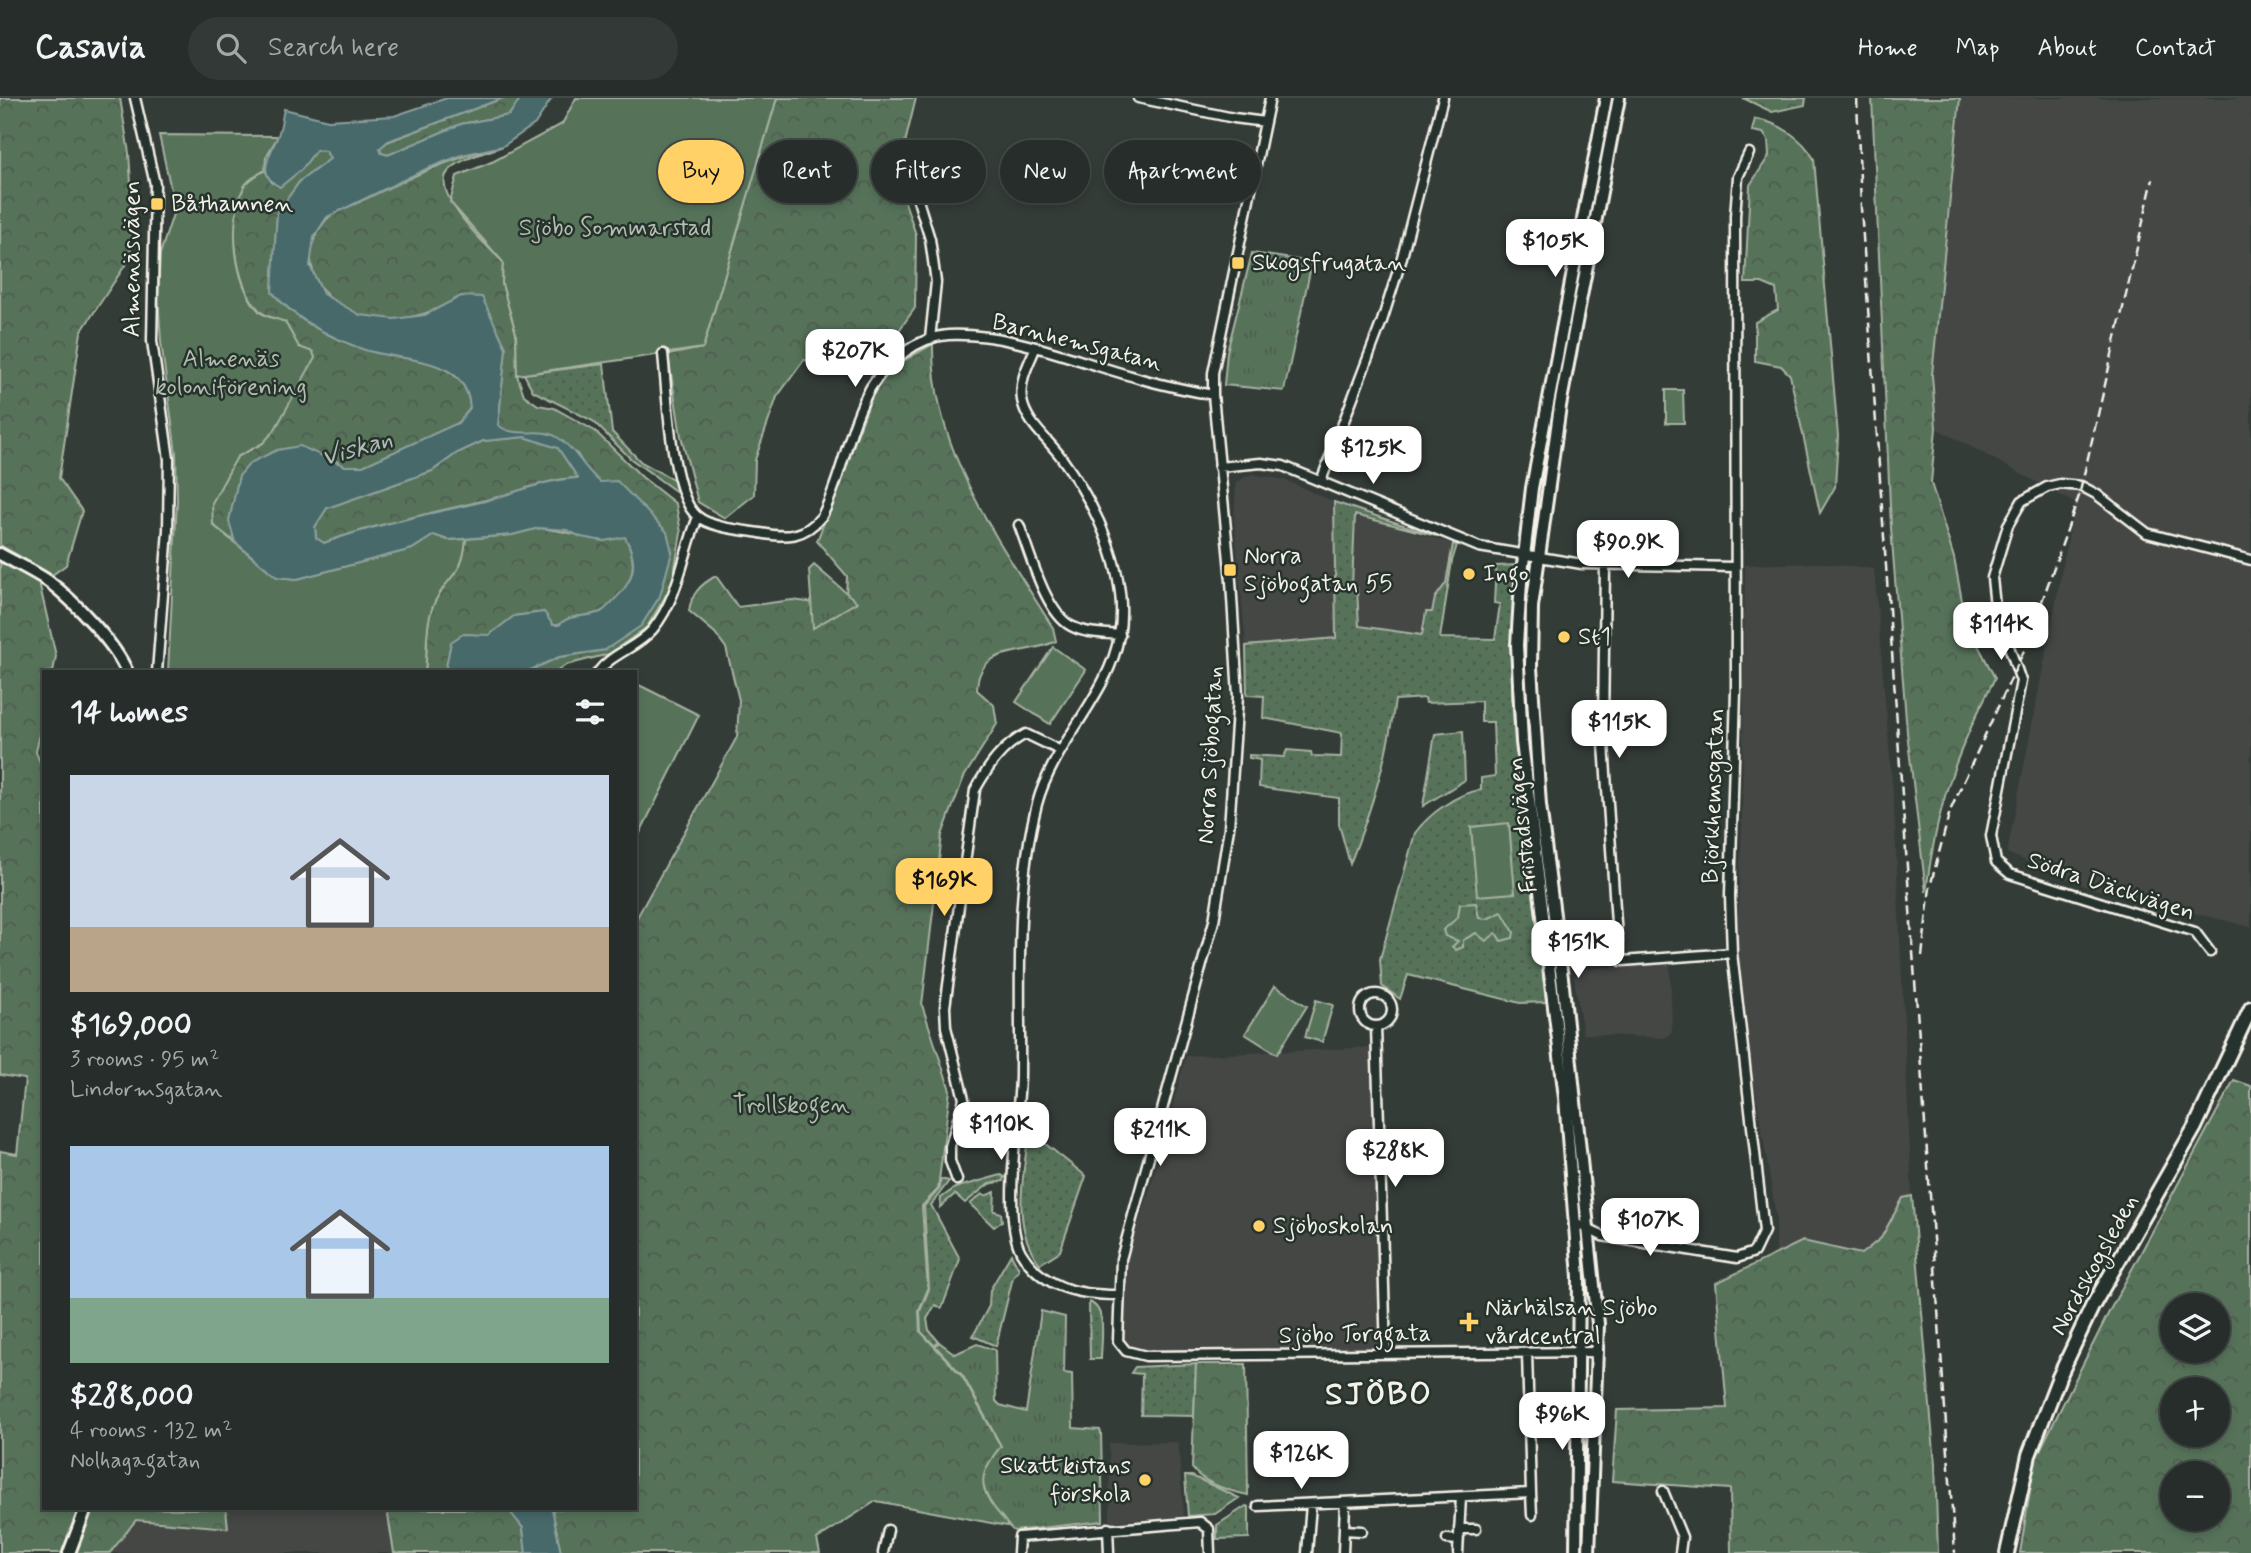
<!DOCTYPE html>
<meta charset="utf-8">
<style>
body{margin:0;font-family:Mynerve,sans-serif;background:#333936;color:#f1f3f6;height:100vh;display:flex;flex-direction:column;font-size:26px;white-space:nowrap}
*{box-sizing:border-box;margin:0}
p{font-size:23px;color:#a4a8a8}
.icon{flex:none;width:38px;height:38px;fill:none;stroke:currentColor;stroke-width:2;stroke-linecap:round;stroke-linejoin:round}
.map{position:relative;flex:1;overflow:hidden}
.sheet{position:absolute;left:42px;top:572px;width:595px;height:840px;display:flex;flex-direction:column;background:#272d2a;border-radius:0px;box-shadow:0 4px 10px #0003,0 0 0 2px #434947}
.sheet>*{flex:none}
.banner{position:absolute;left:658px;top:42px;width:665px;height:63px;display:flex;gap:14px}
.buttons{position:absolute;left:2160px;top:1195px;display:grid;gap:14px}
.buttons a{display:grid;place-items:center;width:70px;height:70px;border-radius:50%;background:#272d2a;box-shadow:0 4px 10px #0003,0 0 0 2px #434947;font-size:35px}
.price{position:absolute;translate:-50% -60px;padding:0 16px;border-radius:14px;background:#fff;color:#222;font-size:23px;line-height:46px;filter:drop-shadow(0 2px 4px #0008)}
.price::after{content:'';position:absolute;left:50%;top:42px;width:21px;height:16px;margin-left:-10px;background:inherit;clip-path:polygon(0 0,100% 0,50% 100%)}
.price.selected{background:#ffd166;color:#111}
ul{padding:0;list-style:none}
li{display:grid;align-content:center;gap:14px;height:371px;padding:0 28px}
li span{display:grid;place-items:center;height:217px;border-radius:0px;color:#555}
li>.icon{margin-inline-start:auto}
span .icon{width:126px;height:126px;fill:#fffc;stroke-width:1}
li b{font-size:30px}
h2{display:flex;justify-content:space-between;align-items:center;height:84px;padding:0 28px;font-size:30px}
.chip{padding:0 24px;border-radius:32px;background:#272d2a;box-shadow:0 4px 10px #0003,0 0 0 2px #434947;font-size:24px;line-height:63px}
.chip.selected{background:#ffd166;color:#111}
header{display:flex;align-items:center;gap:42px;box-sizing:border-box;height:98px;padding:0 35px;background:#272d2a;border-bottom:2px solid #434947}
header strong{font-size:33px}
nav{display:flex;gap:38px;margin-inline-start:auto;font-size:24px}
.search{width:490px;height:63px;background:#333936;display:flex;align-items:center;gap:18px;box-sizing:border-box;padding:0 24px;border-radius:38px;color:#a4a8a8;font-size:26px}
.map>svg:first-child{display:block}
</style>
<header>
<strong>Casavia</strong>
<div class="search"><svg class="icon" aria-label="search" viewBox="0 0 24 24"><circle cx="10" cy="10" r="6"/><path d="M15 15l6 6"/></svg>Search here</div>
<nav><a>Home</a><a>Map</a><a>About</a><a>Contact</a></nav>
</header>
<div class="map">
<svg width="2251" height="1455" viewBox="0 0 2251 1455">
<defs>
<pattern id="grass-dots" width="8" height="8" patternUnits="userSpaceOnUse" patternTransform="scale(1.75)"><rect width="8" height="8" fill="#57735a"/><path d="M2 2h.1M6 6h.1" fill="none" stroke="#4f5b4f" stroke-width="1.8" stroke-linecap="round"/></pattern>
<pattern id="forest-crowns" width="20" height="18" patternUnits="userSpaceOnUse" patternTransform="scale(1.75)"><rect width="20" height="18" fill="#57735a"/><path d="M2 6a3 3 0 1 1 6 0M12 15a3 3 0 1 1 6 0" fill="none" stroke="#4f5b4f"/></pattern>
<pattern id="park-tufts" width="24" height="20" patternUnits="userSpaceOnUse" patternTransform="scale(1.75)"><rect width="24" height="20" fill="#57735a"/><path d="M3 7l-1-3M5 7V3M7 7l1-3M15 17l-1-3M17 17v-4M19 17l1-3" fill="none" stroke="#4f5b4f"/></pattern>
</defs>
<rect width="100%" height="100%" fill="#343c38"/>
<filter id="ink" filterUnits="userSpaceOnUse"><feTurbulence type="fractalNoise" baseFrequency=".0143" numOctaves="2"/><feDisplacementMap in="SourceGraphic" scale="14" xChannelSelector="R" yChannelSelector="G"/><feConvolveMatrix kernelMatrix="1 2 1 2 8 2 1 2 1" color-interpolation-filters="sRGB"/></filter>
<g filter="url(#ink)">
<!-- built -->
<path fill="#444645" d="M1960 0H2251V829L2087 789 2007 755 2075 405 1936 330 1932 277Z
M1251 376 1285 382 1334 404 1337 540 1246 548 1234 422 1236 384Z
M1355 417 1453 446 1446 485 1432 515 1426 514 1422 537 1359 528 1357 490H1352Z
M1820 465 1874 471 1894 707 1912 1098 1903 1100 1881 1140 1861 1156 1803 1143 1776 1156V1118L1747 942 1736 845 1742 729 1745 467Z
M1670 864 1672 934 1665 940 1583 936 1574 879 1583 871Z
M1375 949 1384 1252 1138 1253 1124 1243 1126 1162 1149 1095 1186 958Z
M1178 1344 1184 1419 1110 1424 1109 1345Z
M226 1410 387 1411 394 1455H110L135 1422 228 1430Z"/>
<!-- grass -->
<path fill="url(#grass-dots)" stroke="#a6b2a1" stroke-width="2" d="M604 266 612 334 641 364 676 383 681 397 631 361 593 323 533 293 524 276Z
M1334 404 1436 438 1355 417 1352 489 1357 490 1359 528 1422 537 1426 514H1432L1435 500 1446 485 1453 446 1457 447 1452 463 1440 540 1495 541 1500 506 1494 505 1496 468 1516 467 1512 598 1515 642 1546 904 1520 905 1408 877 1400 901 1382 888 1380 861 1415 735C1429 716 1457 695 1481 692V680L1495 678 1493 624H1481V603L1426 605 1425 600 1395 602C1388 659 1371 712 1350 766L1339 726V700L1259 689 1260 662 1249 660V657L1284 659 1287 652 1311 654 1312 658 1341 659 1342 635 1263 620 1264 598 1247 597 1246 548 1336 540Z
M1463 633 1465 682 1423 708 1435 636Z
M1029 1033 1086 1078 1060 1153 1040 1166C1010 1129 1024 1076 1029 1033Z
M1001 1077 1005 1079 1004 1083 989 1086 965 1105 955 1096 940 1109 941 1100 955 1090Z
M940 1081 949 1083 931 1107 960 1161 942 1210 935 1207 927 1221 929 1232 939 1244 935 1248 921 1234 920 1213 929 1191 924 1108 940 1090Z
M995 1094 994 1113 1001 1115 1002 1123 994 1129 970 1106 982 1096 985 1098Z
M1011 1156 1019 1171 1013 1179 996 1248 973 1238 989 1208 990 1192Z
M1089 1204C1108 1210 1101 1244 1101 1261H1090Z
M1196 1266 1194 1318 1141 1317 1142 1276 1131 1275 1135 1269Z
M1185 1378H1192L1239 1400 1215 1416 1188 1418Z
M1246 1408 1249 1409V1440L1217 1441V1427Z"/>
<!-- forest -->
<path fill="url(#forest-crowns)" stroke="#a6b2a1" stroke-width="2" fill-rule="evenodd" d="M0 0H120L129 55 133 115 130 160 81 234 59 380 82 413 66 467 52 477 0 447Z
M503 0H521L509 17 461 26 388 57 381 55 380 50 387 44Z
M777 0H916L905 45 900 89 916 137 915 210 890 245 858 269 804 262 777 299 755 362 754 397 725 420 698 404 681 338 668 257 703 250Z
M1743 0H1806L1805 7 1772 14Z
M1872 0H1960L1932 277 1936 330 1931 385 1954 460 1966 524 1995 580C1955 657 1937 707 1926 794L1907 634 1891 430Z
M1755 21C1778 24 1803 40 1814 61L1838 338 1835 389 1820 415 1790 277 1781 268 1755 263V224L1778 212 1776 191 1762 185H1745L1750 87 1769 58 1768 42 1763 35 1752 33Z
M503 48C485 55 460 60 448 74 430 95 488 149 503 164L502 186 516 235 517 277 524 297 538 307 554 310 595 333 642 379 676 406 681 435 672 487 647 529 609 556 566 567 556 574H526L559 559 605 552 672 454 588 374 577 356 534 335H507L498 327 506 250 491 220 461 198C432 217 394 228 359 217 317 204 294 158 326 122 333 113 349 109 359 104 406 81 451 59 503 48Z
M316 52 326 53 330 61 300 83 277 115 272 194C296 222 332 242 368 252 406 264 467 258 470 310L459 325 363 368H345L327 358 239 378 229 423 235 444 213 427 211 405 220 377 237 359 263 345 313 254 299 250 285 224C278 221 265 219 260 213 233 186 228 121 244 89 247 82 258 76 265 72L272 85 302 71Z
M933 246C931 351 1000 444 1053 530L1056 543C1026 559 978 545 977 592L994 607 997 626 964 679 942 737 922 907 950 992 938 1091 922 1108 928 1191 919 1213 920 1233 962 1278 1005 1356 1007 1428 876 1403 817 1441 820 1455H561L552 1411 635 1410V823L737 639 739 602 726 550 715 535 689 513C691 496 701 486 716 478L738 509 792 502 832 507 846 497 847 478 817 443 877 285 893 269Z
M525 339 558 350 578 380C549 380 519 394 490 401 434 415 378 425 324 445L316 440 315 429 327 410 432 373 457 355 483 343Z
M539 430C570 433 594 444 625 438 638 464 635 483 614 503 610 506 605 512 601 514 586 520 571 515 559 527H553L544 514 514 518 489 538 463 536 451 545 445 574H425C428 549 424 520 437 498 454 471 462 478 466 441L512 437Z
M0 464 39 484 56 558 53 574H44V618L36 654 44 674V1410L226 1411 228 1430 136 1422 110 1455H0V1053L17 1056 25 981 0 977Z
M2234 982 2251 988V1455H2020L2035 1362 2110 1212ZM2172 1208H2217V1253H2172ZM2172 1292H2217V1337H2172ZM2172 1376H2217V1421H2172Z
M1912 1098 1935 1366 1938 1455H1731L1730 1391 1612 1383 1617 1312 1727 1310 1716 1185 1803 1143 1861 1156 1881 1140 1903 1100Z
M1196 1266H1246L1248 1397C1230 1393 1203 1386 1192 1370Z
M387 1411H508L523 1430 526 1455H394Z"/>
<!-- park -->
<path fill="url(#park-tufts)" stroke="#a6b2a1" stroke-width="2" d="M1252 155 1312 164 1284 293 1224 287 1227 254Z
M814 467 857 504 813 530 809 472Z
M1476 805 1479 820 1487 821 1502 814 1514 834 1513 840 1501 843 1496 835 1486 843 1476 835 1463 842V849L1456 852 1452 849 1458 843 1445 838 1443 832 1458 819 1460 806Z
M1041 1213 1065 1219 1064 1275 1072 1276 1073 1330 1100 1332 1101 1335 1103 1423 1014 1433C1008 1429 1006 1423 1000 1417 976 1389 979 1375 1001 1348L963 1278 935 1248 939 1244 955 1256 977 1246 995 1252 996 1303 1000 1307 1026 1314Z"/>
<!-- garden -->
<path fill="#57735a" stroke="#a6b2a1" stroke-width="2" d="M576 0H777L703 250 517 277 516 235 502 186 503 164 450 104 457 78 494 63 562 26Z
M159 37 278 38 266 59 265 72C258 76 247 82 244 89 228 121 233 187 260 214 265 219 278 221 285 224L299 249 313 254 315 260 274 333 263 345 237 359 212 405 213 427 277 479 297 481 412 451 434 437 448 442 466 441C462 478 454 471 438 498 424 520 428 549 425 574H168L177 402 176 355 161 244 158 197 160 156 175 110Z
M1666 292H1683L1684 325H1666Z
M1053 549 1086 572 1050 626 1016 604Z
M635 585 699 617 635 745Z
M1509 725 1515 795 1477 798 1471 729Z
M1275 888 1307 908 1277 956 1245 936Z
M1316 902 1333 907 1322 944 1305 939Z"/>
<!-- water -->
<path fill="#46696b" stroke="#8c9f9d" stroke-width="2" fill-rule="evenodd" d="M447 0H503L388 43 380 50 381 55 388 57 461 26 509 17 521 0H552L535 26 503 48 462 57 426 71 327 119 314 139 310 168 323 196 360 217 394 221 425 217 461 198 482 199 506 250 498 327C516 342 540 328 557 339 576 351 584 371 600 384L617 383 667 434 672 454 660 498 641 528 605 552 559 559 526 574H445L451 544 463 536 489 537 514 518 544 514 553 527H559C570 515 586 520 601 514 605 512 610 506 613 503 635 483 639 464 625 439L604 443 581 439 567 432 539 430 512 437 448 442 434 437 412 451 297 481 277 479 235 444 229 423 239 378 250 365 277 352 300 348 345 368H363L458 325 470 310C467 255 401 265 362 251 328 238 296 222 272 194L277 115 300 83 330 61 326 53 316 52 302 71 280 89C255 77 270 57 277 40 281 31 282 20 284 11L328 22 394 18ZM525 339 558 350 578 380C547 381 515 395 485 403 431 416 376 426 324 445L316 440 315 429 327 410 432 373 457 355 483 343Z
M508 1411H552L561 1455H526L523 1430Z"/>
<g fill="none" stroke-linecap="round" stroke-linejoin="round">
<defs>
<path id="street" d="M135 0 155 86 152 243 169 361 168 432 157 574
M1138 0 1234 20 1265 24
M1270 0 1213 275V297L1231 483 1238 598 1229 730 1214 823 1121 1161 1118 1243 1126 1253 1146 1258 1598 1254
M923 60 917 99 930 141 936 184 930 241
M1035 251C1028 267 1019 283 1022 302 1026 325 1047 340 1061 359 1096 407 1130 477 1119 538 1110 595 1053 646 1037 706 1014 795 1021 888 1020 978 1019 1021 1002 1120 1021 1154 1042 1190 1078 1197 1118 1197
M663 256C667 291 670 396 697 418 711 430 742 432 760 435 786 440 804 440 822 418 843 377 848 329 871 289 887 264 918 239 948 237 1011 234 1075 263 1135 279 1160 287 1187 292 1213 297
M1219 369 1261 365 1283 368 1479 449 1582 466 1735 469
M1321 383 1382 223 1401 163 1443 0
M1019 427C1030 455 1045 514 1071 528 1086 536 1103 535 1120 537
M1605 467 1603 631 1618 855 1622 863 1732 855
M598 574C612 555 637 550 653 531 679 499 683 456 698 419
M2210 854 2195 834 2010 776 1996 764 1991 738 2021 583 1995 508 1992 480 2008 427 2022 403 2047 389 2060 386 2081 388 2096 396 2147 435 2251 462
M1360 912a16 16 0 1 1 32 0a16 16 0 1 1-32 0Z
M1376 928 1386 1255
M957 1082 950 1063V1048L964 1001 946 929 945 909 975 692C988 669 1002 648 1026 636L1059 652
M1575 1125 1602 1138 1737 1160 1754 1154 1764 1133 1732 855 1730 798 1736 593 1735 118 1738 79 1749 55
M1663 1393 1682 1439 1680 1455
M1531 1395 1532 1417
M1258 1408 1531 1395 1527 1255
M1108 1430 1109 1455
M1459 1431H1476
M1344 1432 1362 1433
M1447 1441 1458 1442
M883 1455 888 1432
M1018 1455 1019 1439 1200 1424 1209 1431 1210 1455
M1307 1455 1311 1407
M1343 1455 1345 1406
M1458 1455 1461 1399"/>
<path id="secondary" d="M0 456C16 465 33 473 48 483 73 502 115 545 127 574
M69 1455 86 1410
M1576 1455 1579 1179 1565 1000 1522 644 1517 547 1521 484 1532 390 1606 0
M1589 1455 1598 1226 1563 888 1540 707 1531 569 1532 509 1560 308 1619 0"/>
<path id="primary" d="M2007 1455 2029 1357 2059 1279 2092 1209 2195 1029 2251 910"/>
</defs>
<!-- street casing -->
<use href="#street" stroke="#f4f1e8" stroke-width="13"/>
<!-- secondary casing -->
<use href="#secondary" stroke="#f4f1e8" stroke-width="16"/>
<!-- primary casing -->
<use href="#primary" stroke="#f4f1e8" stroke-width="18"/>
<!-- street -->
<use href="#street" stroke="#26332d" stroke-width="8"/>
<!-- secondary -->
<use href="#secondary" stroke="#26332d" stroke-width="10"/>
<!-- primary -->
<use href="#primary" stroke="#26332d" stroke-width="12"/>
<!-- rail -->
<path stroke="#f4f1e8" stroke-width="2.5" stroke-dasharray="10 5" stroke-linecap="butt" d="M1857 0 1861 110 1955 1455
M1922 858 1930 789 1950 713 2027 546 2079 398 2153 81"/>
</g>
</g>
<!-- markers -->
<g fill="#ffd166" stroke="#26332d" stroke-width="2.5">
<rect x="150" y="99" width="14" height="14" rx="3.5"/>
<rect x="1231" y="158" width="14" height="14" rx="3.5"/>
<rect x="1223" y="465" width="14" height="14" rx="3.5"/>
<circle cx="1469" cy="476" r="7"/>
<circle cx="1564" cy="539" r="7"/>
<circle cx="1259" cy="1128" r="7"/>
<path d="M1465.5 1213.5h7v7h7v7h-7v7h-7v-7h-7v-7h7z"/>
<circle cx="1145" cy="1382" r="7"/>
</g>
<g text-anchor="middle" dominant-baseline="central" stroke-width="5" stroke-linejoin="round" paint-order="stroke">
<!-- poi labels -->
<g font-size="24" fill="#f4f1e8" stroke="#26332d" text-anchor="start">
<text x="171" y="106">Båthamnen</text>
<text x="1252" y="165">Skogsfrugatan</text>
<text x="1244" y="458">Norra<tspan x="1244" dy="28">Sjöbogatan 55</tspan></text>
<text x="1483" y="476">Ingo</text>
<text x="1578" y="539">St1</text>
<text x="1273" y="1128">Sjöboskolan</text>
<text x="1485" y="1210">Närhälsan Sjöbo<tspan x="1485" dy="28">vårdcentral</tspan></text>
<text x="1131" y="1368" text-anchor="end">Skattkistans<tspan x="1131" dy="28">förskola</tspan></text>
</g>
<!-- park labels -->
<g font-size="24" fill="#b5bfaf" stroke="#26332d">
<text x="615" y="130">Sjöbo Sommarstad</text>
<text x="231" y="261">Almenäs<tspan x="231" dy="28">koloniförening</tspan></text>
<text x="791" y="1007">Trollskogen</text>
</g>
<!-- street labels -->
<g font-size="24" fill="#f4f1e8" stroke="#26332d">
<text transform="translate(132 161) rotate(-90)">Almenäsvägen</text>
<text transform="translate(1077 245) rotate(14)">Barnhemsgatan</text>
<text transform="translate(1211 657) rotate(-87)">Norra Sjöbogatan</text>
<text transform="translate(1714 698) rotate(-88)">Björkhemsgatan</text>
<text transform="translate(1523 727) rotate(-96)">Fristadsvägen</text>
<text transform="translate(2111 789) rotate(18)">Södra Däckvägen</text>
<text transform="translate(2095 1167) rotate(-61)">Nordskogsleden</text>
<text transform="translate(1355 1237) rotate(-1)">Sjöbo Torggata</text>
</g>
<!-- water labels -->
<g font-size="26" font-style="italic" fill="#aebbb6" stroke="#26332d">
<text transform="translate(357 351) rotate(-16)">Viskan</text>
</g>
<!-- district labels -->
<g font-size="32" font-weight="bold" letter-spacing="2" fill="#f4f1e8" stroke="#26332d">
<text x="1379" y="1297">SJÖBO</text>
</g>
</g>
</svg>
<div class="buttons">
<a><svg class="icon" aria-label="layers" viewBox="0 0 24 24"><path d="M12 4l9 5-9 5-9-5zM3 14l9 5 9-5"/></svg></a>
<a>+</a>
<a>−</a>
</div>
<b class="price" style="left:1555px;top:181px">$105K</b>
<b class="price" style="left:855px;top:291px">$207K</b>
<b class="price" style="left:1373px;top:388px">$125K</b>
<b class="price" style="left:1628px;top:482px">$90.9K</b>
<b class="price" style="left:2001px;top:564px">$114K</b>
<b class="price" style="left:1619px;top:662px">$115K</b>
<b class="price selected" style="left:944px;top:820px">$169K</b>
<b class="price" style="left:1578px;top:882px">$151K</b>
<b class="price" style="left:1001px;top:1064px">$110K</b>
<b class="price" style="left:1160px;top:1070px">$211K</b>
<b class="price" style="left:1395px;top:1091px">$288K</b>
<b class="price" style="left:1650px;top:1160px">$107K</b>
<b class="price" style="left:1562px;top:1354px">$96K</b>
<b class="price" style="left:1301px;top:1393px">$126K</b>
<div class="banner">
<a class="chip selected">Buy</a>
<a class="chip">Rent</a>
<a class="chip">Filters</a>
<a class="chip">New</a>
<a class="chip">Apartment</a>
</div>
<section class="sheet">
<h2>14 homes<svg class="icon" aria-label="filters" viewBox="0 0 24 24"><path d="M4 7h16M4 17h16"/><circle cx="9" cy="7" r="2"/><circle cx="15" cy="17" r="2"/></svg></h2>
<ul>
<li><span style="background:linear-gradient(#c9d6e8 70%,#b9a48a 0)"><svg class="icon" aria-label="home" viewBox="0 0 24 24"><path d="M3 11l9-7 9 7M6 9v11h12V9"/></svg></span><div><b>$169,000</b><p>3 rooms · 95 m²</p><p>Lindormsgatan</p></div></li>
<li><span style="background:linear-gradient(#a9c7e8 70%,#7fa58c 0)"><svg class="icon" aria-label="home" viewBox="0 0 24 24"><path d="M3 11l9-7 9 7M6 9v11h12V9"/></svg></span><div><b>$288,000</b><p>4 rooms · 132 m²</p><p>Nolhagagatan</p></div></li>
</ul>
</section>
</div>
